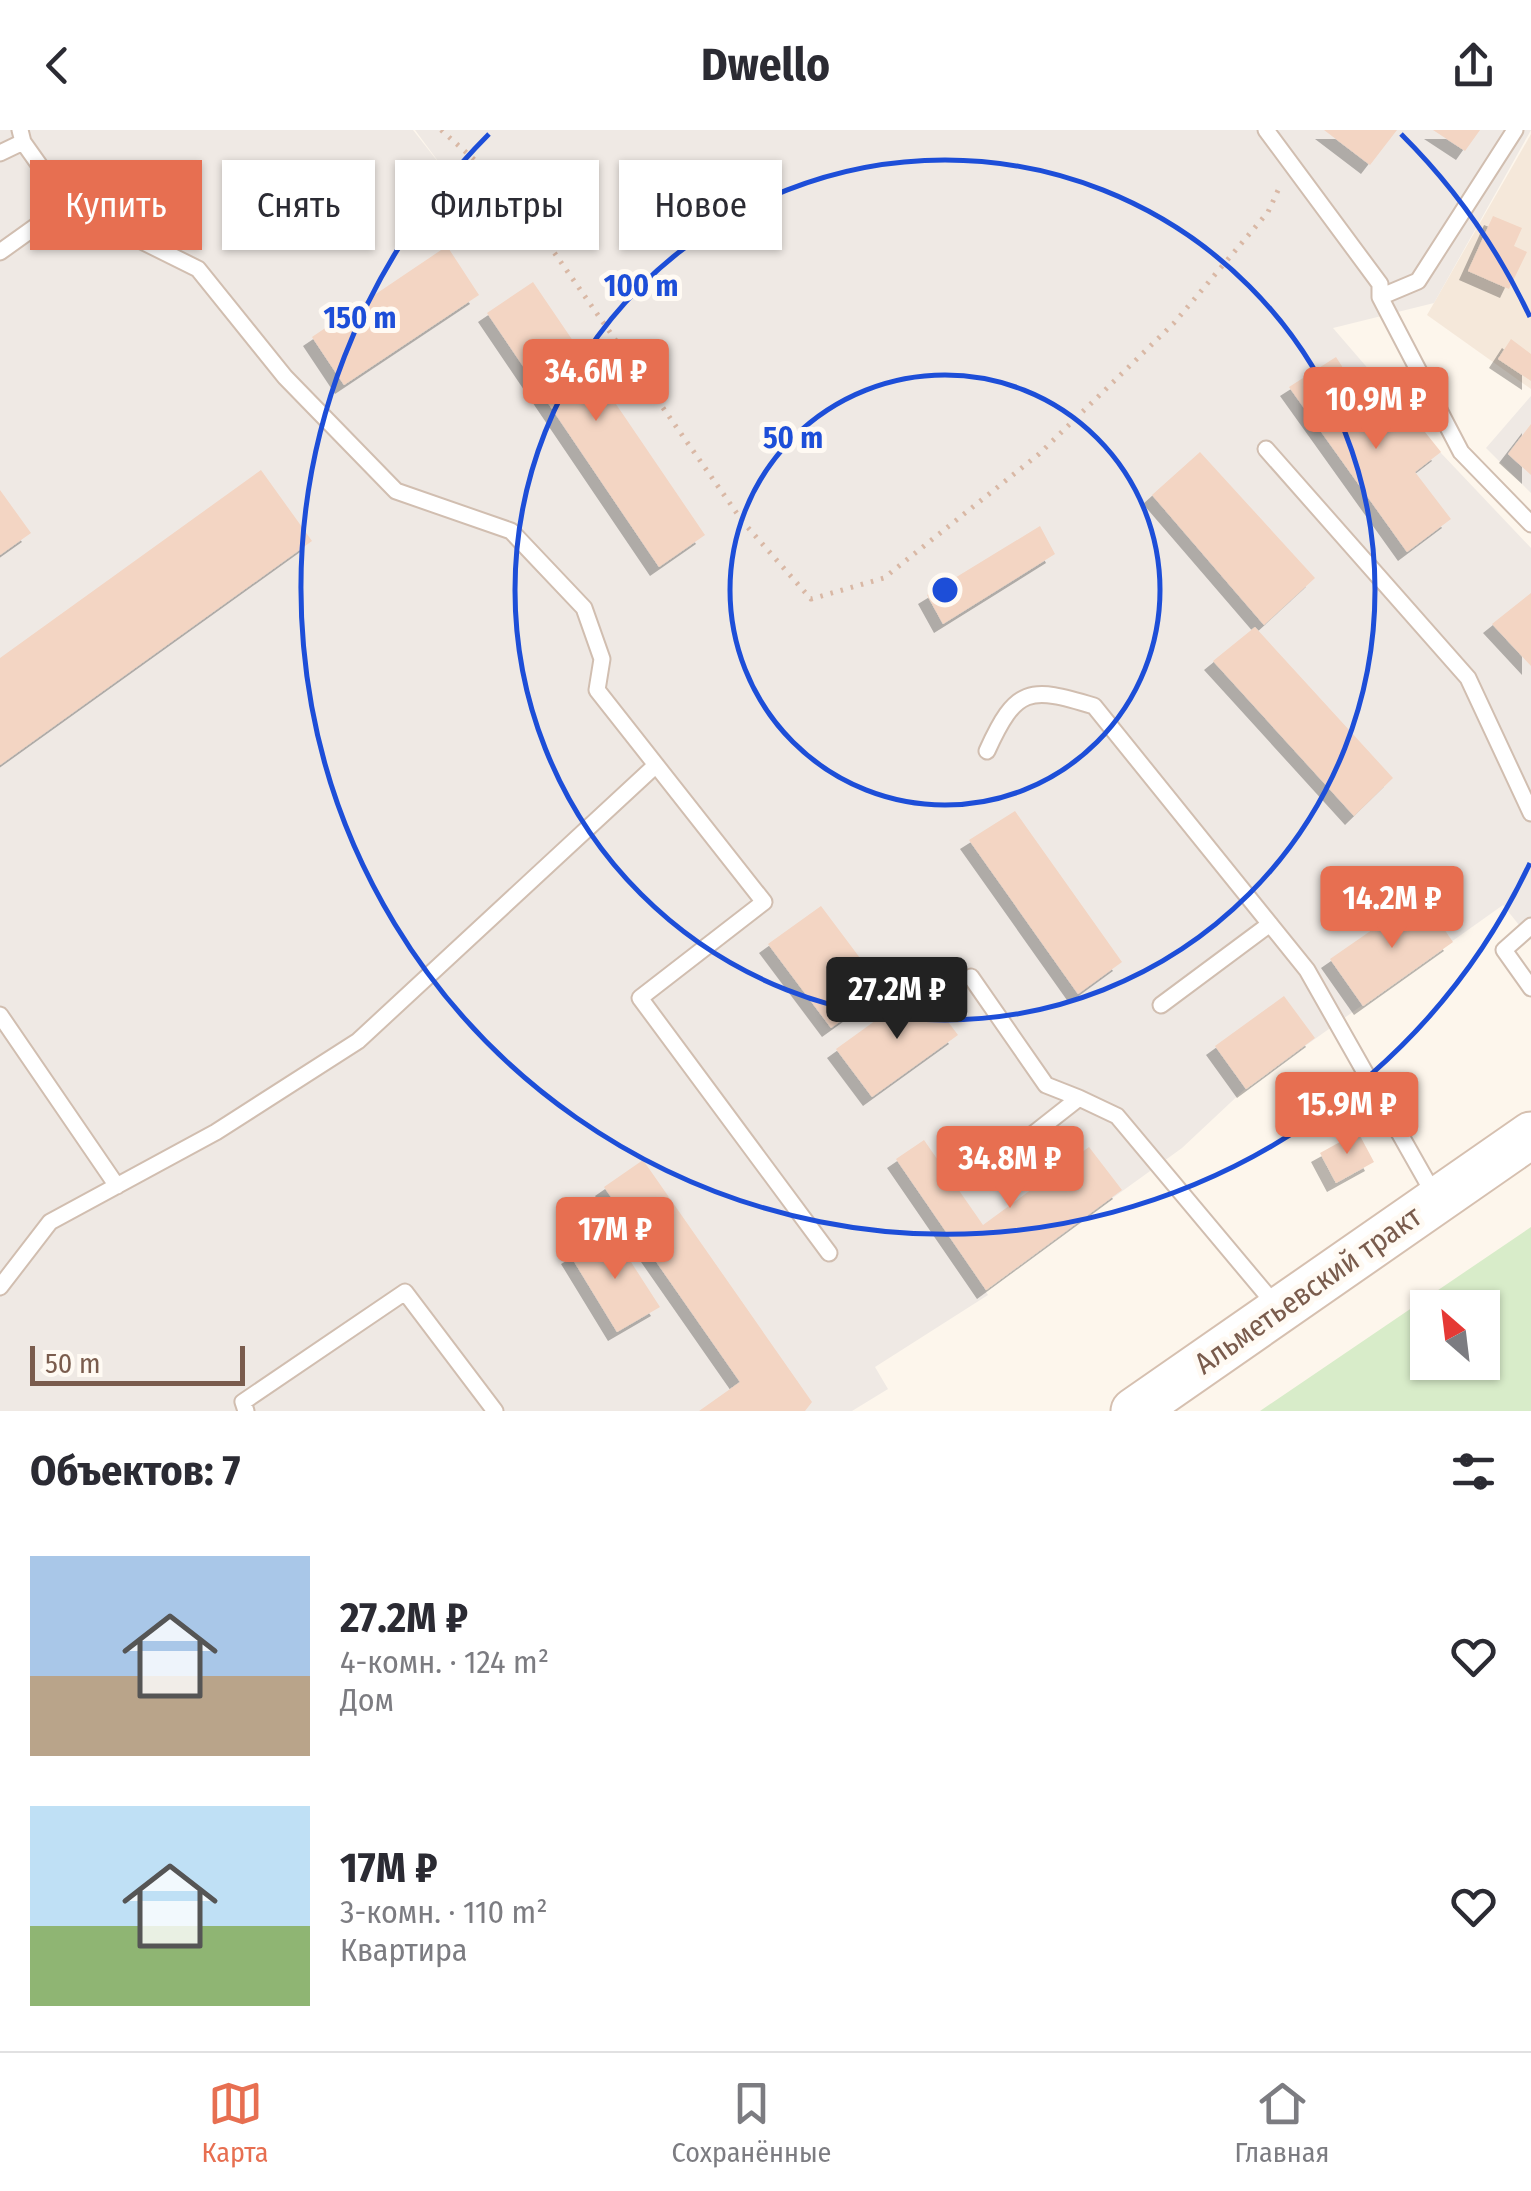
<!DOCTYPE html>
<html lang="ru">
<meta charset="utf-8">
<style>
body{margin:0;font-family:"Fira Sans Condensed",sans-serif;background:#f7f7f7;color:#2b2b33;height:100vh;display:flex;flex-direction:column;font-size:38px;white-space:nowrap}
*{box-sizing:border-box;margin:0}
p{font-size:32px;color:#7c7c81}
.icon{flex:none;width:55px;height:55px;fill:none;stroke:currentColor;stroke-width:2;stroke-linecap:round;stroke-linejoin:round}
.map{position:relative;height:1281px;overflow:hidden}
.details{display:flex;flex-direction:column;background:#fff;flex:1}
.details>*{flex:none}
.guide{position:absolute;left:30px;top:30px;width:1000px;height:90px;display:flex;gap:20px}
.needle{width:65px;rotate:332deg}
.buttons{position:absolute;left:1410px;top:1160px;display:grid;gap:20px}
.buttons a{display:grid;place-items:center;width:90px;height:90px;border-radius:0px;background:#fff;box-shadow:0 2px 8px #0004;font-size:50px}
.scale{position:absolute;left:30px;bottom:25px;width:215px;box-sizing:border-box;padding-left:10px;border:5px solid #7a5c4d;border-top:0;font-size:28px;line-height:35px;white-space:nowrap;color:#7a5c4d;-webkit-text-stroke:8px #fffaf3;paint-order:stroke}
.price{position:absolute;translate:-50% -85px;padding:0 22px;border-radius:10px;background:#e76f51;color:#fff;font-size:32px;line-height:65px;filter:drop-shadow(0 2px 5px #0008)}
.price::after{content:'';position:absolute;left:50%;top:60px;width:30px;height:22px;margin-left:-15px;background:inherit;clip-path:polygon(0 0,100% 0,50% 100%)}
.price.selected{background:#222;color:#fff}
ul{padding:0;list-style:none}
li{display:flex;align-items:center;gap:30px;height:250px;padding:0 30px}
li span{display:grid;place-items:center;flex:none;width:280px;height:200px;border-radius:0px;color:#555}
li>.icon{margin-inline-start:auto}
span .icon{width:120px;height:120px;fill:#fffc;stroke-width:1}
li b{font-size:42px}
h2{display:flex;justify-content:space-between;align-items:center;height:120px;padding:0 30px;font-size:42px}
.pill{padding:0 35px;border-radius:0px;background:#fff;box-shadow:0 2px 8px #0004;font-size:35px;line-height:90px}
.pill.selected{background:#e76f51;color:#fff}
header{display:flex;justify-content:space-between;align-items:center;height:130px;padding:0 30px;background:#fff;font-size:45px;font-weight:700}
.dock{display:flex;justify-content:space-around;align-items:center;height:140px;border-top:2px solid #e1e1e2;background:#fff;font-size:28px;color:#7c7c81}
.dock a{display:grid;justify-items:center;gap:5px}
.dock .selected{color:#e76f51}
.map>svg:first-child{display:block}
</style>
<header><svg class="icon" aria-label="back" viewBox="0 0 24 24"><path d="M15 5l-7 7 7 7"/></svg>Dwello<svg class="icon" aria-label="share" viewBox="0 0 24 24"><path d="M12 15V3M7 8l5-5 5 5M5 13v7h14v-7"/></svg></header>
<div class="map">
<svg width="1531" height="1281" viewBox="0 0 1531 1281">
<defs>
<filter id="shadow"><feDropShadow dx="-9" dy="9" stdDeviation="0" flood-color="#0004"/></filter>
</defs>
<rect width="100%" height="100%" fill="#fdf6ec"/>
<!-- residential -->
<path fill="#f5e8da" d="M1531 4V259L1427 185Z"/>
<!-- industrial -->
<path fill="#efe9e4" d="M0 0H413L446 42 415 0H1531L1434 173 1333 198 1440 322 1531 418V810L1503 775 1246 958 1182 1018 985 1160 988 1165 875 1237 888 1259 852 1281H0Z
M1531 266V363L1486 318Z"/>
<!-- green -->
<path fill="#d8ecc9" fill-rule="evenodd" d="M1531 1097V1281H1260ZM1428 1178H1482V1232H1428Z"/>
<!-- building -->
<path fill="#f3d5c3" filter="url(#shadow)" d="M1324 0H1397L1370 35Z
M1433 0H1480L1465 21Z
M1493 86 1522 98 1514 116 1527 122 1509 159 1468 141Z
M447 116 479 165 344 255 312 207Z
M533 152 705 405 659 437 487 183Z
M1511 209 1531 224V251L1498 229Z
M1336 227 1381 297 1405 277 1441 322 1415 342 1451 389 1407 422 1289 257Z
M1531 294V345L1508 324Z
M1200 322 1315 448 1264 495 1152 365Z
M261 340 312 411 0 635V528Z
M0 360 31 403 0 425Z
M1040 396 1055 424 943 494 927 465Z
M1531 463V536L1492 494Z
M1255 497 1393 648 1354 686 1213 531Z
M1015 681 1122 832 1078 864 969 710Z
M1421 766 1453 812 1363 876 1330 829Z
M821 776 884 860 831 898 768 814Z
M922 857 958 905 872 967 836 919Z
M1284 866 1315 908 1246 959 1215 916Z
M1358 1002 1374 1032 1336 1053 1320 1023Z
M924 1010 983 1095 1089 1017 1122 1060 986 1160 896 1029Z
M643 1030 812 1272 805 1281H699L740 1252 604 1057Z
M611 1101 660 1177 617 1202 570 1125Z"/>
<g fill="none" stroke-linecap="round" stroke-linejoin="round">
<defs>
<path id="lane" d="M1266 0 1380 154V167L1461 322 1531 394
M0 23 23 12
M67 74 198 139 285 247 396 361 511 401 584 478 602 529 597 560 764 772 640 868 829 1123
M0 122 67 74 23 12 20 0
M1380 167 1418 151 1515 0
M1266 319 1468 548 1531 683
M987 621C1016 557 1029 556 1094 576L1307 840 1435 1066
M1531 796 1504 820 1531 858
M971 847 1046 955 1079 968
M1161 875 1270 794
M0 885 117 1056
M995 1034 1079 968 1117 986 1277 1177
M0 1157 50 1092 216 1002 358 911 656 635
M246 1281 243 1272 405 1162 495 1281"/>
<path id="secondary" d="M1134 1281 1531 1005"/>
</defs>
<!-- lane casing -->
<use href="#lane" stroke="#d1beb0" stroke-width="19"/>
<!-- secondary casing -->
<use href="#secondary" stroke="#d6c0b0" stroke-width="49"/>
<!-- path -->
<path stroke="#d9b8a5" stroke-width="5" stroke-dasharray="2.5 8" stroke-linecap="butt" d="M441 0 497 50 551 118 743 392 811 469 884 448 1039 324 1174 193 1268 82 1280 56"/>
<!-- lane -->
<use href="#lane" stroke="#fff" stroke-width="15"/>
<!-- secondary -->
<use href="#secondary" stroke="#fff" stroke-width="45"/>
</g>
<!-- distance rings -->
<g fill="none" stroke="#1d4ed8" stroke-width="5">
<circle cx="945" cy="460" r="215"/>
<circle cx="945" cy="460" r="430"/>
<path d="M1530 733A645 645 0 1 1 489 4M1401 4A645 645 0 0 1 1530 187"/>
</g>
<g text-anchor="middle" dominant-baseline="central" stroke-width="10" stroke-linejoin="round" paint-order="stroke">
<!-- street labels -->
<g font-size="30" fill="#7a5c4d" stroke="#fffaf3">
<text transform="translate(1308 1160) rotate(-35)">Альметьевский тракт</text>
</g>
</g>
<circle cx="945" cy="460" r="15" fill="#1d4ed8" stroke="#fffaf3" stroke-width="5"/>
<g font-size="30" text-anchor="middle" font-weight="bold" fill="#1d4ed8" stroke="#fffaf3" stroke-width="10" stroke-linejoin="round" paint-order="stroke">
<text x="641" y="166">100 m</text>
<text x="360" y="198">150 m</text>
<text x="793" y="318">50 m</text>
</g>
</svg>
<div class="buttons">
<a><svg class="needle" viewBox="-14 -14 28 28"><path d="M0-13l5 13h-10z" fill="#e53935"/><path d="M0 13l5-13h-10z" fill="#7c7c81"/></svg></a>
</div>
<div class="scale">50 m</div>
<b class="price" style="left:596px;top:294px">34.6M ₽</b>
<b class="price" style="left:1376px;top:322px">10.9M ₽</b>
<b class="price" style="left:1392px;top:821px">14.2M ₽</b>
<b class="price selected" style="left:897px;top:912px">27.2M ₽</b>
<b class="price" style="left:1347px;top:1027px">15.9M ₽</b>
<b class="price" style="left:1010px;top:1081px">34.8M ₽</b>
<b class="price" style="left:615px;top:1152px">17M ₽</b>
<div class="guide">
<a class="pill selected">Купить</a>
<a class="pill">Снять</a>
<a class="pill">Фильтры</a>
<a class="pill">Новое</a>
</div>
</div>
<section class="details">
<h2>Объектов: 7<svg class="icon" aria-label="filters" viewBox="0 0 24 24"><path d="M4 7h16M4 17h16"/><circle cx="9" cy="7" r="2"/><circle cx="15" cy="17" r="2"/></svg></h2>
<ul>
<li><span style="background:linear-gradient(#a9c7e8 60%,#b9a48a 0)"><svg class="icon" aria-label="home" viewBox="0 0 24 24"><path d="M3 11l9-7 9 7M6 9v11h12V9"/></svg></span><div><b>27.2M ₽</b><p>4-комн. · 124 m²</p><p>Дом</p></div><svg class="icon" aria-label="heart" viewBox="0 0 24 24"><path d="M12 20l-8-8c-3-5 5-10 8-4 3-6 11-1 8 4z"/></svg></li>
<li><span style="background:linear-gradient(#bfe0f5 60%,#8fb573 0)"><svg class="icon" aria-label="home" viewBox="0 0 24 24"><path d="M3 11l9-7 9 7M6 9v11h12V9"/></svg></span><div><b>17M ₽</b><p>3-комн. · 110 m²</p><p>Квартира</p></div><svg class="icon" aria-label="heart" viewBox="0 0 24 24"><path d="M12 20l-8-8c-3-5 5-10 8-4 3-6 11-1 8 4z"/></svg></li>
</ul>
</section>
<nav class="dock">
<a class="selected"><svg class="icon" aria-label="map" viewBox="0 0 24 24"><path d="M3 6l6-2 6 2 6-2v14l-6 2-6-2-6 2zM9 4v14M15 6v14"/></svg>Карта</a>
<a><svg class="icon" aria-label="saved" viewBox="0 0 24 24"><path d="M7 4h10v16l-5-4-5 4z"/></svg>Сохранённые</a>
<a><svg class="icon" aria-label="home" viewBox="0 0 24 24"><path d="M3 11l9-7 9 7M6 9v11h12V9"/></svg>Главная</a>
</nav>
